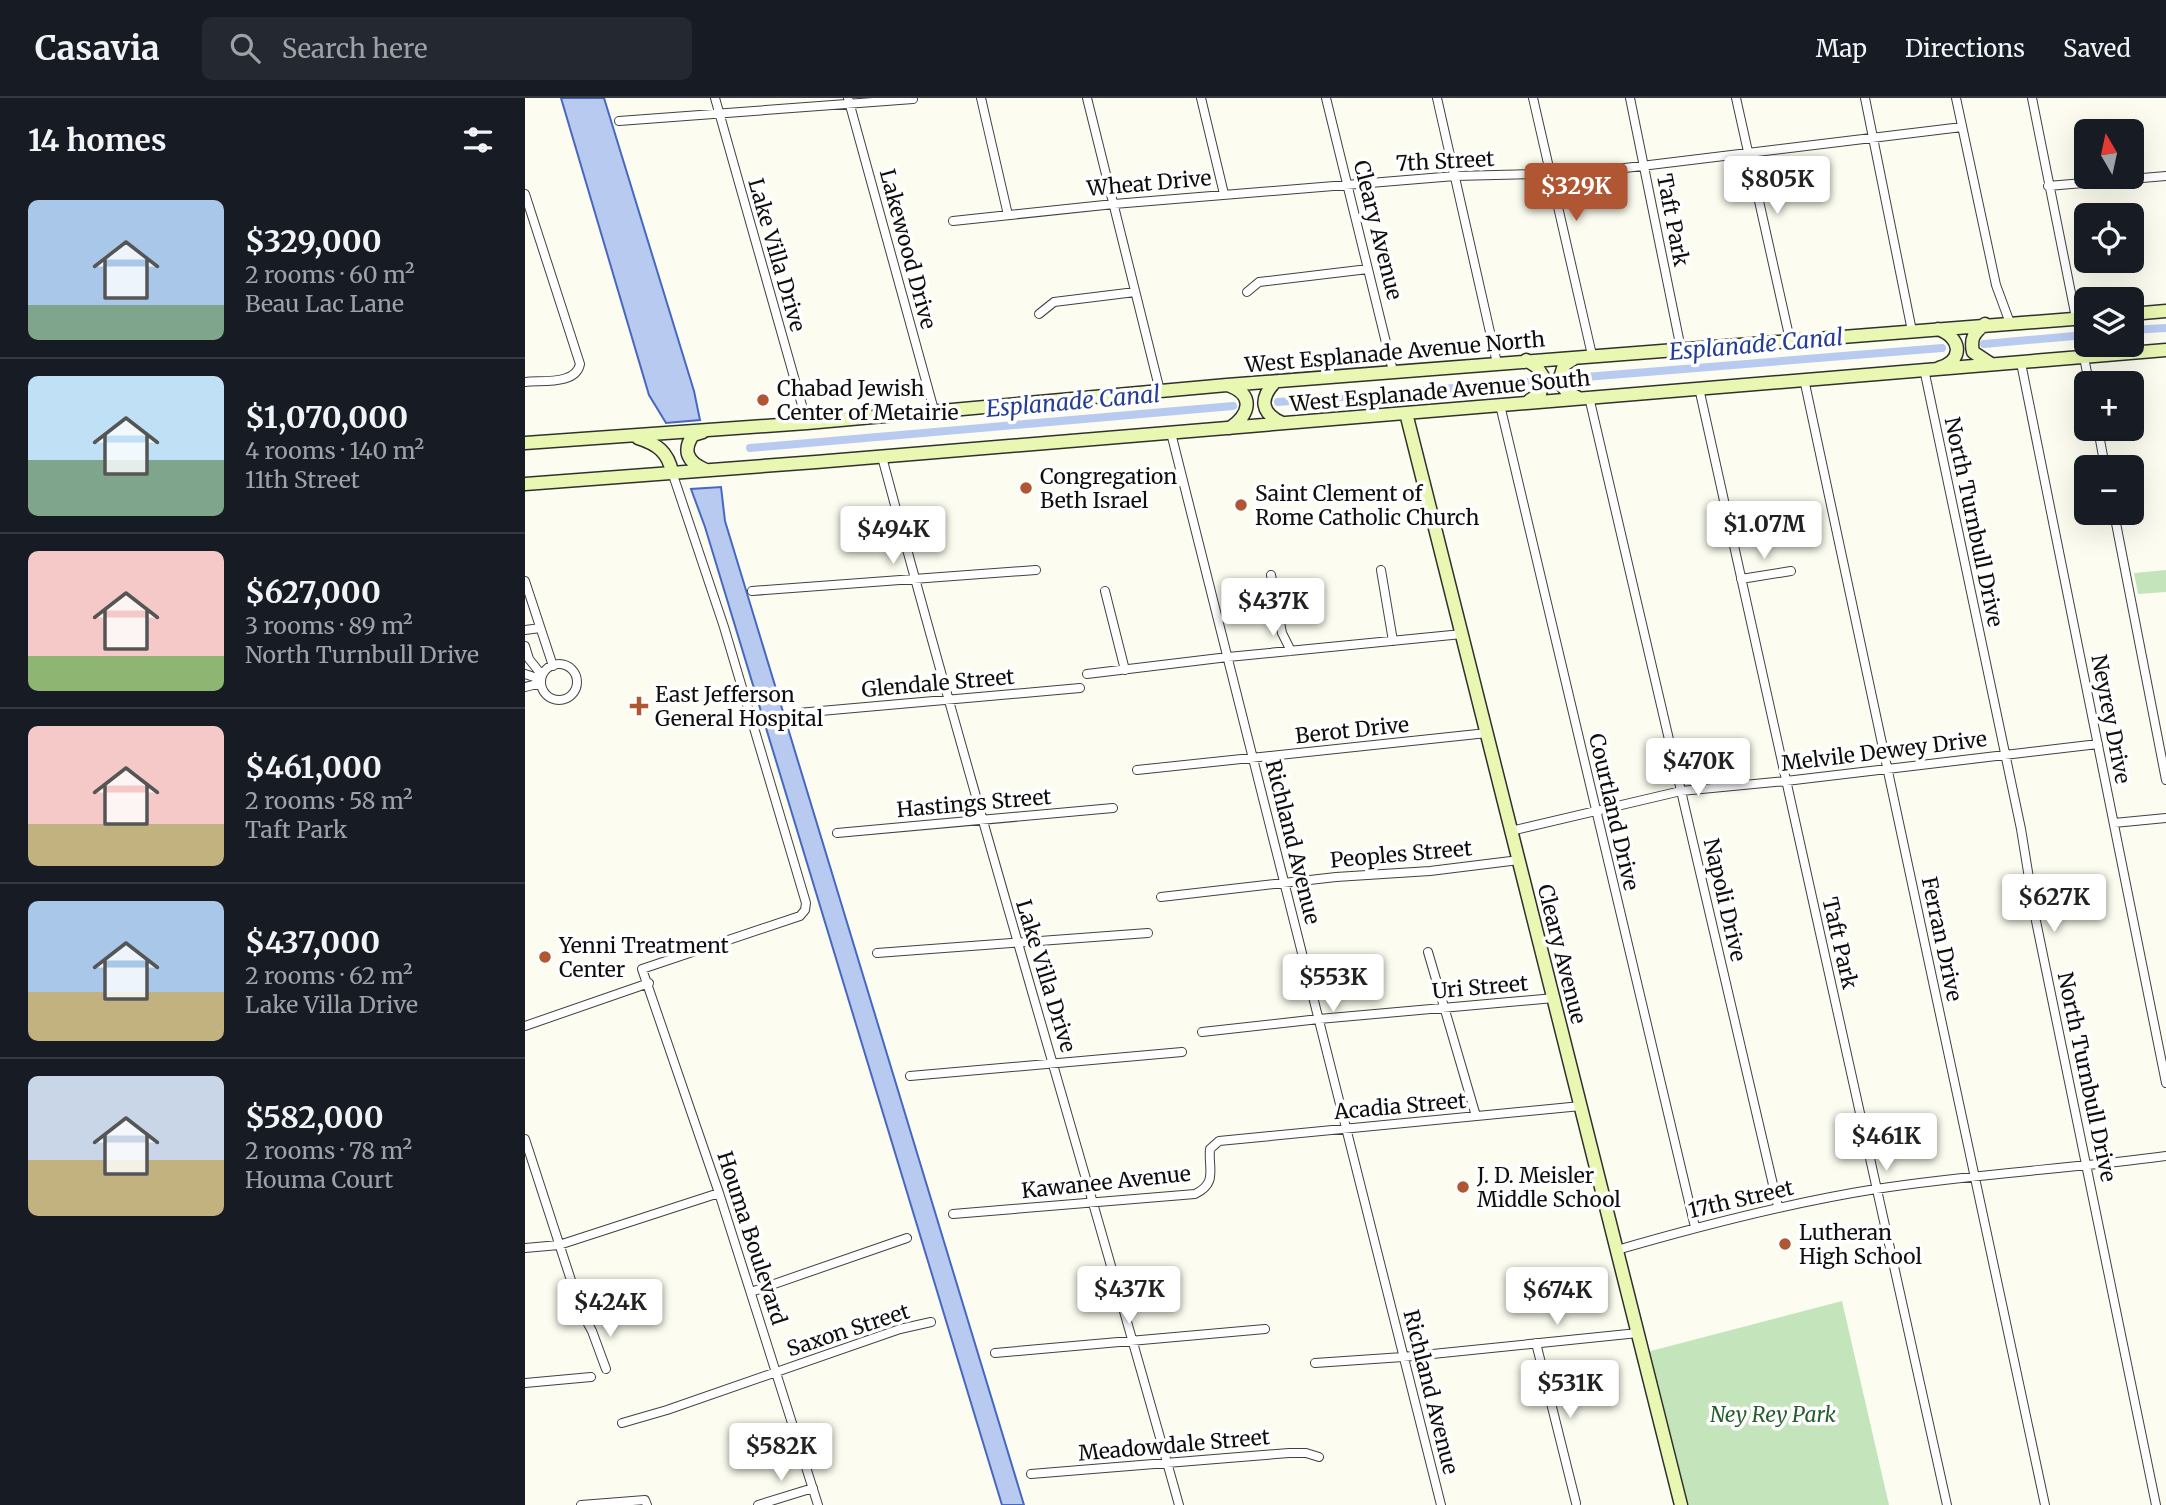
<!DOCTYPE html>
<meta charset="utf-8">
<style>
body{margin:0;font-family:Merriweather,serif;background:#242831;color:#f1f3f6;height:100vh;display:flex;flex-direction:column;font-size:26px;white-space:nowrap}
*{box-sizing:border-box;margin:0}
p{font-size:23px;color:#9ea1a6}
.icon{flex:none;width:38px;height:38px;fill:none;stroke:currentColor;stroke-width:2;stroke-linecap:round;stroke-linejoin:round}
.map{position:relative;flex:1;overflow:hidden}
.panel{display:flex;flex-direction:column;background:#171b24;width:525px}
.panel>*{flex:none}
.needle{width:46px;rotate:351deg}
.controls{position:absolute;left:1549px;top:21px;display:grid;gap:14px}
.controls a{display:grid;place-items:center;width:70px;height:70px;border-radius:10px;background:#171b24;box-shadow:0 7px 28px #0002;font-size:35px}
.price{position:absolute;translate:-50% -60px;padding:0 16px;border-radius:7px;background:#fff;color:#222;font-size:23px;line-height:46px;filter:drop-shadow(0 2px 4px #0008)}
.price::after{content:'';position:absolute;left:50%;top:42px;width:21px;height:16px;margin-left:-10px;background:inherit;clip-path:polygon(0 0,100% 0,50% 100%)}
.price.current{background:#b05633;color:#fff}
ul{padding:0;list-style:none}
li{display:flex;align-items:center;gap:21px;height:175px;padding:0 28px}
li+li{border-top:2px solid #363941}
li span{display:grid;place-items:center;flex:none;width:196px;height:140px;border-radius:10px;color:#555}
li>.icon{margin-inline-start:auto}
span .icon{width:84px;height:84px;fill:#fffc;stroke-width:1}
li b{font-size:30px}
h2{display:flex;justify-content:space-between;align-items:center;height:84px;padding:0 28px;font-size:30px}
header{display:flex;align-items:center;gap:42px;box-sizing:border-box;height:98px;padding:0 35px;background:#171b24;border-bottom:2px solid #363941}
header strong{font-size:33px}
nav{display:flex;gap:38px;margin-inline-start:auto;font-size:24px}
.search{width:490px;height:63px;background:#242831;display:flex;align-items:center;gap:18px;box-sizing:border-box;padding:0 24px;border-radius:10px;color:#9ea1a6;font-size:26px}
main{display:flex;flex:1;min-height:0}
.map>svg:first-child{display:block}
</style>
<header>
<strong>Casavia</strong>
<div class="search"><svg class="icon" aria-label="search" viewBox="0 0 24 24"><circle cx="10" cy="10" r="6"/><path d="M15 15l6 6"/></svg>Search here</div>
<nav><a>Map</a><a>Directions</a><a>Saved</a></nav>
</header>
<main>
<section class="panel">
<h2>14 homes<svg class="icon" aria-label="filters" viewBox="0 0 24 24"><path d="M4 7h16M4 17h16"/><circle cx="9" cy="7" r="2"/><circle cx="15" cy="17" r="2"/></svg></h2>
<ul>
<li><span style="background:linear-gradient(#a9c7e8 75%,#7fa58c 0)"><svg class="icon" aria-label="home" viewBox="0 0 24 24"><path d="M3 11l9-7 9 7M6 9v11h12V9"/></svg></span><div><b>$329,000</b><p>2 rooms · 60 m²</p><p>Beau Lac Lane</p></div></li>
<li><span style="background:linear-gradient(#bfe0f5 60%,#7fa58c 0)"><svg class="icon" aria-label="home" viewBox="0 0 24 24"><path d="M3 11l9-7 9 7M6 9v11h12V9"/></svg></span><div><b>$1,070,000</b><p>4 rooms · 140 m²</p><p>11th Street</p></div></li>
<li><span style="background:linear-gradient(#f6c9c9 75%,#8fb573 0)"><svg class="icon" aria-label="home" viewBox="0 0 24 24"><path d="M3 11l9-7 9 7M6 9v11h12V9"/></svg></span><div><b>$627,000</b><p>3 rooms · 89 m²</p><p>North Turnbull Drive</p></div></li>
<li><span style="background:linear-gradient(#f6c9c9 70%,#c2b280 0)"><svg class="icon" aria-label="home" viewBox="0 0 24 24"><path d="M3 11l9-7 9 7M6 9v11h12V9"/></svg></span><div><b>$461,000</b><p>2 rooms · 58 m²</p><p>Taft Park</p></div></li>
<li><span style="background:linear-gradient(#a9c7e8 65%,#c2b280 0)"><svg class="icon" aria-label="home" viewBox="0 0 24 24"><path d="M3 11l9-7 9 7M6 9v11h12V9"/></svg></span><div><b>$437,000</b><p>2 rooms · 62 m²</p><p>Lake Villa Drive</p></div></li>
<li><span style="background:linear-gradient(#c9d6e8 60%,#c2b280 0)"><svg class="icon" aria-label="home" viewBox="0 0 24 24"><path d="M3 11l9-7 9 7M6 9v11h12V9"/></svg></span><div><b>$582,000</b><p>2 rooms · 78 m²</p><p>Houma Court</p></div></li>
</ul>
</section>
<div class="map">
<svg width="1641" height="1407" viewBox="0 0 1641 1407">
<rect width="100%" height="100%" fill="#fcfdf0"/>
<!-- green -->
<path fill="#c4e5bc" d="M1641 472V494L1613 496 1609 475Z
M1317 1203 1364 1407H1156L1118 1255Z"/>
<!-- water -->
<path fill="#b9caf0" stroke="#4768c0" stroke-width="2" d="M36 0H79L169 293 175 322 141 325 124 297Z
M196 389 200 423 499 1407H477L180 429 166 391Z"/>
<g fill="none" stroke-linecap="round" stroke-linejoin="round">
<!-- canal -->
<path stroke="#b9caf0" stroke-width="8" d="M1606 232 1641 230
M1459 246 1561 237
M1048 280 1417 250
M753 304 1004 284
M225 350 708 308"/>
<defs>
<path id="street" d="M190 0 282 325
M323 0 409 312
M456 0 483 117
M562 0 635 293
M676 0 699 96
M801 0 868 273
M912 0 972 265
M1008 0 1067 257
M1105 0 1156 251
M1211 0 1265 242
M1340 0 1387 233
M1431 0 1471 187 1485 225
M1507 0 1551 220
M94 23 388 1
M1523 88 1641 78
M0 96 55 266C51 287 17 282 0 284
M428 123 589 106 930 78 1059 75 1437 29
M722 194 734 184 843 171
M514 216 529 204 610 194
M1559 259 1564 285
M1496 265 1641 985
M1399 271 1496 731 1511 823 1631 1407
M1279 281 1520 1407
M1174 290 1422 1407
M1064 299 1253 1108
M975 307 1170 1129
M1573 331 1580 369
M646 335 916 1407
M357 359C451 710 556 1057 654 1407
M147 374 199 529 281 805 280 812 275 818 117 871 194 1095 293 1407
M1589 415 1641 682
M856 472 868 543
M746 477 757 535 766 553
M1216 481 1266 473
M0 483 28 568
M227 493 511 472
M580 493 600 572
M0 532 15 530
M0 548 4 561 16 576
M16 584a18 18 0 1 1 36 0a18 18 0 1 1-36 0Z
M0 576 15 581
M562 576 703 559 937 536
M0 589 16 585
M273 615 555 590
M612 672 962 635
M1589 725 1641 720
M986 733 1156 693 1261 683 1573 646
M312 735 588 710
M636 799 811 779 905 773 994 762
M903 854 951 1018
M352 855 623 835
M0 928 124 885
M677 934 794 921 1029 900
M385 978 657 954
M0 1041 56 1213 67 1233 81 1271
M428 1116 670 1096C693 1085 683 1071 685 1051L694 1043 1056 1008
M0 1150 34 1147 194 1095
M1092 1152C1178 1127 1263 1105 1351 1091 1447 1076 1544 1071 1641 1058
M226 1194 382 1140
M1011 1245 1051 1405
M470 1255 740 1231
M790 1265 878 1259 1113 1235
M0 1285 66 1279
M97 1325 142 1312 375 1231 406 1224
M506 1376 764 1355H781L794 1359
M56 1407 120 1402 122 1407
M233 1407 288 1390"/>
<path id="secondary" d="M1606 216 1641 213
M1460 226C1449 235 1445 240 1448 254L1466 266
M1413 231C1437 240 1439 262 1414 270
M1050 260 1039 267 1034 283 1042 294 1052 299
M1001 262 1012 269 1019 280 1015 296 1005 302
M750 284C734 301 736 315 757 325
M703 287C730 297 725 316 705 330
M881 315 1156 1407
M178 334 168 337C157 353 163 364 179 371
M113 340C132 346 143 354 147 374
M0 345 282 325 702 287 1561 220
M0 386 291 364 1641 252"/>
</defs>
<!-- street casing -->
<use href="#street" stroke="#414141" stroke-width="10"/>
<!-- secondary casing -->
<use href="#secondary" stroke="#303030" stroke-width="15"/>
<!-- street -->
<use href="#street" stroke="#fff" stroke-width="8"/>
<!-- secondary -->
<use href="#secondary" stroke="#e8f7b1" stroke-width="12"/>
</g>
<!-- markers -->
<g fill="#b05633" stroke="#fff" stroke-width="2.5">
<circle cx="238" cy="302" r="7"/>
<circle cx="501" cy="390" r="7"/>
<circle cx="716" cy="407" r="7"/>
<path d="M110.5 597.5h7v7h7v7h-7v7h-7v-7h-7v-7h7z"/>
<circle cx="20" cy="859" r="7"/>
<circle cx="938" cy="1089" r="7"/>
<circle cx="1260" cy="1146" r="7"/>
</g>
<g text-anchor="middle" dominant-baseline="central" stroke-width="7" stroke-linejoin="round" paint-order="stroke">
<!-- street labels -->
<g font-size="21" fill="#0e0e0e" stroke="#fff">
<text transform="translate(920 63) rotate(-3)">7th Street</text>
<text transform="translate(624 85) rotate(-5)">Wheat Drive</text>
<text transform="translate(1148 122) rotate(79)">Taft Park</text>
<text transform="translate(853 132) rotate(76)">Cleary Avenue</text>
<text transform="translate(383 151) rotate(75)">Lakewood Drive</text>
<text transform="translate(252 157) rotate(74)">Lake Villa Drive</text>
<text transform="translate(870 254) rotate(-5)">West Esplanade Avenue North</text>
<text transform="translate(915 293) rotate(-5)">West Esplanade Avenue South</text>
<text transform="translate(1449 424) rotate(78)">North Turnbull Drive</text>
<text transform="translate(413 585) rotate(-5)">Glendale Street</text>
<text transform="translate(1586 621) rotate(79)">Neyrey Drive</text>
<text transform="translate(827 632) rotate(-6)">Berot Drive</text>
<text transform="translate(1359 653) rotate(-7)">Melvile Dewey Drive</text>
<text transform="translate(449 705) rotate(-5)">Hastings Street</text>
<text transform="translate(1089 714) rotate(77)">Courtland Drive</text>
<text transform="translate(768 744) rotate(76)">Richland Avenue</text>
<text transform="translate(876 756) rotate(-5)">Peoples Street</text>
<text transform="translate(1200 802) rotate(77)">Napoli Drive</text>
<text transform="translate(1417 841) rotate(78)">Ferran Drive</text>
<text transform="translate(1315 845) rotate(77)">Taft Park</text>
<text transform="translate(1037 856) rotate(76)">Cleary Avenue</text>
<text transform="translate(521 878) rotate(73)">Lake Villa Drive</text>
<text transform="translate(955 889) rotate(-5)">Uri Street</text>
<text transform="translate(1562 979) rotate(78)">North Turnbull Drive</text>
<text transform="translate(875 1008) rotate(-5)">Acadia Street</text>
<text transform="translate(581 1084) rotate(-6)">Kawanee Avenue</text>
<text transform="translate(1216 1101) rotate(-13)">17th Street</text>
<text transform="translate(227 1140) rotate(72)">Houma Boulevard</text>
<text transform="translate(323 1232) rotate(-18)">Saxon Street</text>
<text transform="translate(906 1294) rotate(76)">Richland Avenue</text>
<text transform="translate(649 1347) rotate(-5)">Meadowdale Street</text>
</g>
<!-- poi labels -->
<g font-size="21" fill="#0e0e0e" stroke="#fff" text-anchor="start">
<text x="252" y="290">Chabad Jewish<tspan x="252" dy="24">Center of Metairie</tspan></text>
<text x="515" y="378">Congregation<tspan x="515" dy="24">Beth Israel</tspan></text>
<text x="730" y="395">Saint Clement of<tspan x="730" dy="24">Rome Catholic Church</tspan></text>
<text x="130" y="596">East Jefferson<tspan x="130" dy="24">General Hospital</tspan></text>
<text x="34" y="847">Yenni Treatment<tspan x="34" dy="24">Center</tspan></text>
<text x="952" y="1077">J. D. Meisler<tspan x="952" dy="24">Middle School</tspan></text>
<text x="1274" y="1134">Lutheran<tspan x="1274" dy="24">High School</tspan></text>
</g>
<!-- park labels -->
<g font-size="21" font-style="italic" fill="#245f2b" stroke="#fff">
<text x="1248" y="1316">Ney Rey Park</text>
</g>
<!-- water labels -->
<g font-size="23" font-style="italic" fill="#233e94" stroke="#fff">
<text transform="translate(1231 246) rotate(-5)">Esplanade Canal</text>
<text transform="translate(548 303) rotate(-5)">Esplanade Canal</text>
</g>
</g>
</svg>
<div class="controls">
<a><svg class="needle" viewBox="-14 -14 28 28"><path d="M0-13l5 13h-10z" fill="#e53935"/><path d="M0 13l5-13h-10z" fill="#9ea1a6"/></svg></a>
<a><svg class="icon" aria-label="locate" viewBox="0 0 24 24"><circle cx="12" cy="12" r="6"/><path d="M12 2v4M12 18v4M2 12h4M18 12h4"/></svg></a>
<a><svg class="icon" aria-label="layers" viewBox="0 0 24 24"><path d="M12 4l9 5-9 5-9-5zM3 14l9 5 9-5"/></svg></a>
<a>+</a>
<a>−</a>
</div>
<b class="price" style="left:1252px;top:118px">$805K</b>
<b class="price current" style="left:1051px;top:125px">$329K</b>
<b class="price" style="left:1239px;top:463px">$1.07M</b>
<b class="price" style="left:368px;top:468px">$494K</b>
<b class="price" style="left:748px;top:540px">$437K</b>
<b class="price" style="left:1173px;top:700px">$470K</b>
<b class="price" style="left:1529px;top:836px">$627K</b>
<b class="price" style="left:808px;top:916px">$553K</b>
<b class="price" style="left:1361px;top:1075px">$461K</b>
<b class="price" style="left:604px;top:1228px">$437K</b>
<b class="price" style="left:1032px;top:1229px">$674K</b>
<b class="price" style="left:85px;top:1241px">$424K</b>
<b class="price" style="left:1045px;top:1322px">$531K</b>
<b class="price" style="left:256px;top:1385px">$582K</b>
</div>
</main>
